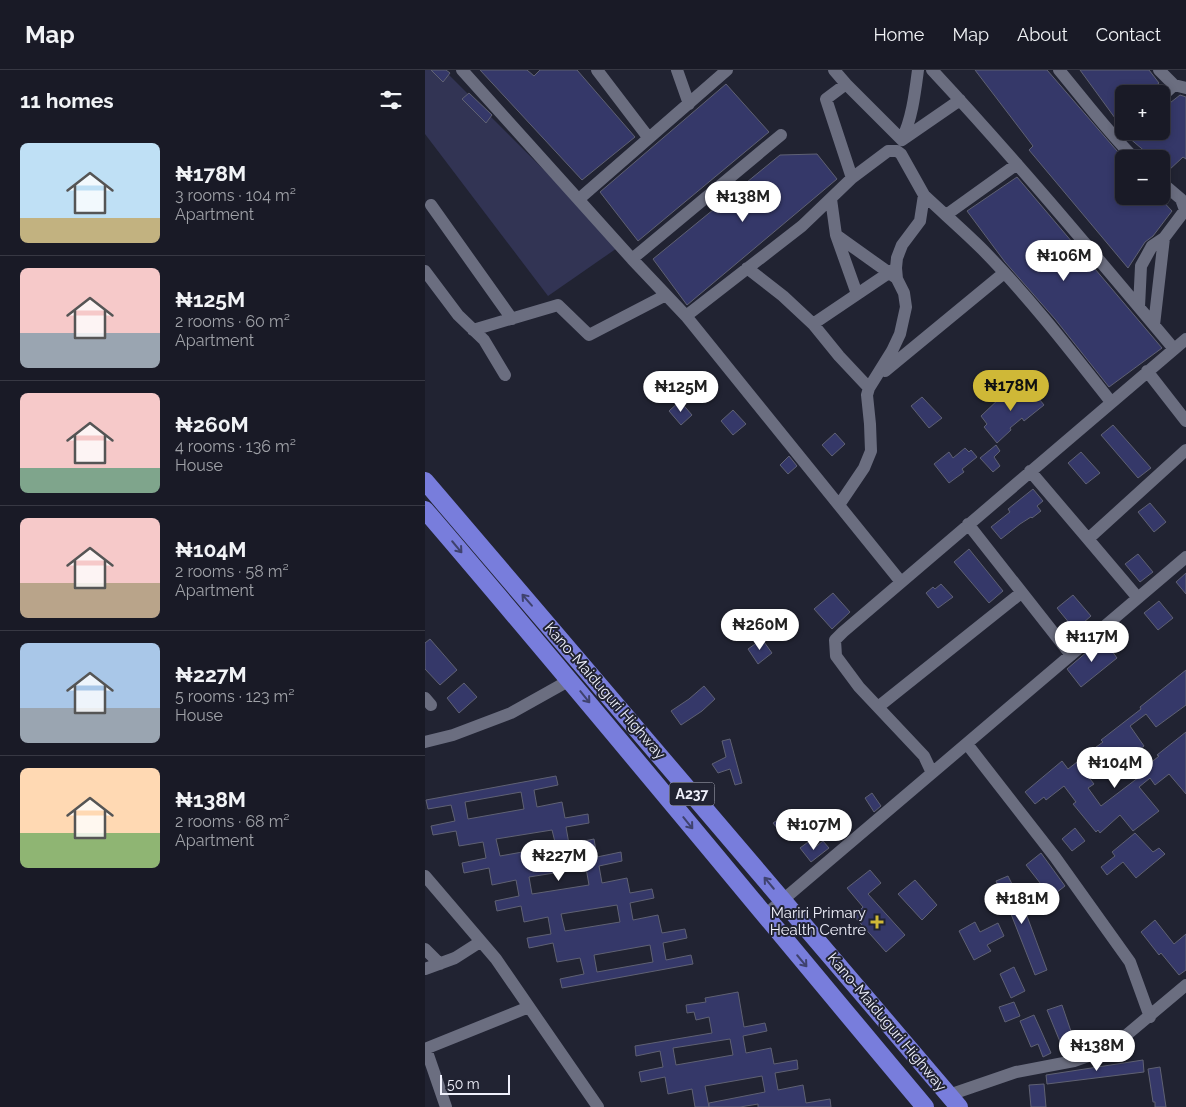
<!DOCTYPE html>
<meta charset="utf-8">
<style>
body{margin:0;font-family:Raleway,sans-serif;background:#22232e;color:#f1f3f6;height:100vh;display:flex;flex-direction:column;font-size:19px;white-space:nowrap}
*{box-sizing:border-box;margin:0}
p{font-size:16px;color:#9fa1a7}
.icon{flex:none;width:28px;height:28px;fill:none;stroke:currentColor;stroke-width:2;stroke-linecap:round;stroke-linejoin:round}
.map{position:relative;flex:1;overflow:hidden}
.drawer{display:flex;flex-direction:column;background:#191a26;width:425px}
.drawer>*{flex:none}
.controls{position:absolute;left:690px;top:15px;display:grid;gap:10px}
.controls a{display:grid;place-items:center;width:55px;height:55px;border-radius:8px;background:#191a26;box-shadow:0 2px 8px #0003,0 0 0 1px #373843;font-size:25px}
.scale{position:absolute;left:15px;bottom:12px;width:70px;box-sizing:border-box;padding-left:5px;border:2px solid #eff0fb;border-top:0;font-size:14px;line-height:18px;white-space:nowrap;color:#eff0fb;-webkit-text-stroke:4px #212332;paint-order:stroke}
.price{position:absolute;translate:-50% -42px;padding:0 11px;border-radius:18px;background:#fff;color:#222;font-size:16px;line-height:32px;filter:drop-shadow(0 1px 2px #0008)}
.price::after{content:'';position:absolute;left:50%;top:30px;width:15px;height:11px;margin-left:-8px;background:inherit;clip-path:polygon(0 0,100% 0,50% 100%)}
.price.selected{background:#cfb837;color:#111}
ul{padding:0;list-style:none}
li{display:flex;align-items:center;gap:15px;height:125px;padding:0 20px}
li+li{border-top:1px solid #373843}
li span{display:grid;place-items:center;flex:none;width:140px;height:100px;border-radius:8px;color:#555}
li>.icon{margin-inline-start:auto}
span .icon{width:60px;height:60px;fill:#fffc;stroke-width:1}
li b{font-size:21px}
h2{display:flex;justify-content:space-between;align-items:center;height:60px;padding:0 20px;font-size:21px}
header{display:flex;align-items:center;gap:30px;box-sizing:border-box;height:70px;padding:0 25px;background:#191a26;border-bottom:1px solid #373843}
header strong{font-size:24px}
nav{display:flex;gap:28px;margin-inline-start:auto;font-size:18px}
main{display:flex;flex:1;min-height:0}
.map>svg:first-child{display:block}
</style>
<header>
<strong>Map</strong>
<nav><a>Home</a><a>Map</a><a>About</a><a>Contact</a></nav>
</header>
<main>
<section class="drawer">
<h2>11 homes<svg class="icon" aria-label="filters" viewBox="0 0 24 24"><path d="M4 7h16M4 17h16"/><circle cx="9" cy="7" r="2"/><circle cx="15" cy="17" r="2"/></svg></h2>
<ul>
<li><span style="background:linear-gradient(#bfe0f5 75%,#c2b280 0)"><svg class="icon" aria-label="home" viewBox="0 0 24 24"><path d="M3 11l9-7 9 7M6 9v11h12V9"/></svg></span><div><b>₦178M</b><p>3 rooms · 104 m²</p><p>Apartment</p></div></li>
<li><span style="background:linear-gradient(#f6c9c9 65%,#9aa5b1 0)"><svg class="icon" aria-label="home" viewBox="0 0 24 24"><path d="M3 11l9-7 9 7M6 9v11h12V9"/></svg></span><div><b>₦125M</b><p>2 rooms · 60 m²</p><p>Apartment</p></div></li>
<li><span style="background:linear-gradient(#f6c9c9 75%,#7fa58c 0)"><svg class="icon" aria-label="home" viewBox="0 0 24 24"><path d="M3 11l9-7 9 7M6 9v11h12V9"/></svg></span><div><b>₦260M</b><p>4 rooms · 136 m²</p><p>House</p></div></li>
<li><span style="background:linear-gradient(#f6c9c9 65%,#b9a48a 0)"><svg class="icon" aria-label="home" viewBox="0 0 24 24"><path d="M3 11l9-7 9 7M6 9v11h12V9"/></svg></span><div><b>₦104M</b><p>2 rooms · 58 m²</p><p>Apartment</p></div></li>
<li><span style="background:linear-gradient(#a9c7e8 65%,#9aa5b1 0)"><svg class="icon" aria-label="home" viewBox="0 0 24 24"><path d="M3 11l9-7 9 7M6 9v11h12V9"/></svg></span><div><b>₦227M</b><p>5 rooms · 123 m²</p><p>House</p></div></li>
<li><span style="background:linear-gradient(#ffd9b3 65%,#8fb573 0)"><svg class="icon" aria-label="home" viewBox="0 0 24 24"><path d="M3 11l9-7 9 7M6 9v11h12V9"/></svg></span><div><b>₦138M</b><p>2 rooms · 68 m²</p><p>Apartment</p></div></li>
</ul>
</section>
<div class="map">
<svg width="761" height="1037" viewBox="0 0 761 1037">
<rect width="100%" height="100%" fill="#212332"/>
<!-- green -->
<path fill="#323454" d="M0 0H19L195 176 123 226 0 64Z"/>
<!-- building -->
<path fill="#353869" stroke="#5f6173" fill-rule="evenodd" d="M6 0H21L25 3 18 12Z
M55 0H102L109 6 115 0H152L210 67 157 110Z
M550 0H622L699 89V126H733L747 141 728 166 720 172 703 198 604 80 608 76Z
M655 0H724L734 13 721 24H699V41L690 48Z
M301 14 344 62 213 171 175 122Z
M44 23 67 45 61 53 37 29Z
M755 25 761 27V89L758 87 743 101 736 95V89H729L703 67 710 61H736V40Z
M392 84 412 109 262 235 228 189 355 85Z
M592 107 737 278 684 317 630 249 580 192 542 141Z
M602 314 619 335 599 351 597 348 585 358 586 360 572 373 559 357 562 354 556 346 577 326 581 330Z
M497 327 517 348 504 358 486 336Z
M255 331 267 345 256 355 244 341Z
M308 340 321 354 308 365 296 351Z
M688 355 726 398 713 408 676 365Z
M410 363 420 374 407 386 397 375Z
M571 375 575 381 569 387 575 396 568 402 555 388Z
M540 378 544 382 546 380 552 387 537 399 539 402 524 413 509 394 524 382 528 388Z
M656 382 675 403 661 414 643 393Z
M364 386 372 396 363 404 355 395Z
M608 419 618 431 612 436 616 441 607 448 606 447 595 454 576 469 566 457 585 442 583 439Z
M725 433 741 452 729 462 713 442Z
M544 479 578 521 564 533 529 492Z
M713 484 728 502 715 512 700 494Z
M761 503V524L751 512Z
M516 514 528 527 513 538 501 523 508 517 510 519Z
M408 523 425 542 407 559 389 539Z
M648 525 666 546 650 560 632 538Z
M734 531 748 548 733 560 719 543Z
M5 569 32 600 15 615 0 599V573Z
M337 569 347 583 333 594 323 579Z
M679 570 692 588 656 617 642 599 663 581Z
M761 600V635L731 657 721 644 705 656 719 676 703 688 694 677 676 691 667 680 678 672 676 670 716 639 715 637Z
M39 613 52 627 34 643 22 628Z
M279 616 290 629 277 641 256 655 246 641 264 629Z
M761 662V724L744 704 730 715 725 708 714 717 734 741 708 761 695 745 675 763 673 760 671 762 648 734 651 732 639 716 621 730 619 727 610 734 600 722 637 691 643 699 652 692 669 714 663 718 676 736 718 704 716 701 734 686 732 685Z
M305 669 317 713 310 715 305 699 293 703 287 694 301 687 297 671Z
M131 706 133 715 109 720 112 737 137 732 140 748 163 744 164 753 141 757 144 774 169 769 172 787 196 782 197 791 174 796 177 813 202 808 205 823 227 819 229 828 205 833 208 850 233 845 237 863 260 859 262 868 238 873 241 890 266 885 268 894 137 918 135 909 159 904 155 888 132 892 128 873 104 878 102 868 126 864 123 847 99 852 96 836 72 841 70 831 94 826 91 810 67 815 64 798 39 803 37 793 61 788 58 772 34 776 31 761 8 765 6 756 30 751 26 735 3 739 1 730ZM96 722 99 739 43 749 40 732ZM127 760 131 776 75 786 71 769ZM161 798 164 815 107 824 104 807ZM192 835 195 852 140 861 136 844ZM225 875 228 892 172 902 169 885Z
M447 723 456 736 449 742 440 728Z
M354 749 361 757 355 762 348 753Z
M650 758 660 771 647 781 637 769Z
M710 763 728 782 734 778 740 784 711 808 698 792 682 805 676 797 690 786 687 782Z
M398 771 404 778 386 792 375 778 383 772 388 779Z
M616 783 640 816 626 827 601 795Z
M445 800 456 813 443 824 480 865 461 882 429 846 438 837 422 818Z
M583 806 599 838 622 900 610 905 586 844 571 811Z
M490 810 512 835 497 850 473 824Z
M730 850 749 874 761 864V900L754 905 736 883 734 885 716 862Z
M550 852 555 862 573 853 579 866 562 875 566 881 549 890 534 861Z
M589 897 600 921 586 928 575 904Z
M313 922 319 957 340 953 342 961 318 966 321 983 346 978 349 994 372 990 373 999 350 1003 353 1020 378 1015 381 1033 405 1029 406 1037H333V1034L315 1037H284V1033L340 1022 337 1006 280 1016 284 1037H270L267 1019 243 1024 240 1007 216 1012 214 1002 238 997 235 981 211 986 210 976 287 963 284 947 271 950 269 942 262 943 261 935 281 932 280 928ZM305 969 308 985 251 995 248 978Z
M589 932 595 946 580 952 574 937Z
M637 935 650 973 638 979 622 940Z
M609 945 626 983 618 987 613 974 606 977 595 951Z
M718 990 719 1002 622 1014 621 1005Z
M735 997 741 1037H730V1032H728L723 999Z
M619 1014 621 1037H606L604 1015Z"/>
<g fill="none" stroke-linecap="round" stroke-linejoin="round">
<!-- minor -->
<path stroke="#6b6e80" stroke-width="12" d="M37 0 207 189 261 246 476 512
M172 0 223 67
M252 0 264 34
M409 0 421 14 401 29 427 108
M507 0C591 90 670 185 749 279
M634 0C659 30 682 61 710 89
M734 0 749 15 761 18
M421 14 477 70 535 30
M736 27 749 15
M477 69C487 49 490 23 493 0
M499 125C518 143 539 161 558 180 604 227 645 280 686 332
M154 129 302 0
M406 129 411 165 432 224
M6 135 87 249
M521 145 592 94
M411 165 470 207
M207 189 356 65
M322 198 358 226 388 254 471 198
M0 201 33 245 59 270 80 305
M714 237 716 196 727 176 739 168 760 140 756 129 736 112
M261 246 377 156 427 108 463 81H472L476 84 499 125 495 151 477 175 472 188 471 198 472 209 479 223 481 237 475 264 467 281 444 318 442 325 445 354 446 381 439 398 414 435
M388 254 414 286 444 318
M729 255 739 168
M48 260 133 235 164 265 241 225
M460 301 579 203
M722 301 761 351
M605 401 663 469
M543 454 646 585
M713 528 663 469 761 380
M0 628 6 635
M453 637 596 523
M0 672 28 665 86 643 145 610
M542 674 630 787 705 892 725 947
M507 703 499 686 434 617 411 586 410 570 418 562 761 269
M0 806 71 889 173 1037
M339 846 761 487
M0 879 15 894
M0 899 30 888 55 872
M0 979 104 937
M1 979 21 1037
M524 1025 591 1002 649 991 686 978 761 915"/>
<!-- highway -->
<path stroke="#787ddc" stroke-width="18" d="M0 411 534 1037
M0 440C169 637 333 838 500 1037"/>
</g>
<!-- one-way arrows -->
<defs><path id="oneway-shaft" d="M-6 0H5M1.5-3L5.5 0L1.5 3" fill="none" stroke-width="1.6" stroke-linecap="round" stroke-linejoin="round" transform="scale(1.25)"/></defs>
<g stroke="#3f426e">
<use href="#oneway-shaft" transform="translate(32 477) rotate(50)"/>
<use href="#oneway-shaft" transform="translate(102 530) rotate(-131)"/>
<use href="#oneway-shaft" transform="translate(160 627) rotate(51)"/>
<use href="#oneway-shaft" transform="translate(263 753) rotate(51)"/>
<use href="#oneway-shaft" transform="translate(344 813) rotate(-130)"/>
<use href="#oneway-shaft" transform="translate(377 891) rotate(50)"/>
</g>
<!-- markers -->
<path fill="#cfb837" stroke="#212332" stroke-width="2" d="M449.5 844.5h5v5h5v5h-5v5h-5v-5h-5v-5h5z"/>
<g text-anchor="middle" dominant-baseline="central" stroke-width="4" stroke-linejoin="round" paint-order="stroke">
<!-- shield labels -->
<rect fill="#212332" stroke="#b1b2bf" stroke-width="1" x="244.5" y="712.5" width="45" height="23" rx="4"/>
<g font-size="14" font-weight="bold" fill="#eff0fb">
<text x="267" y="724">A237</text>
</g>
<!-- street labels -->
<g font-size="15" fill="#eff0fb" stroke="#212332">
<text transform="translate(180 621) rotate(49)">Kano-Maiduguri Highway</text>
<text transform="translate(462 952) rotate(50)">Kano-Maiduguri Highway</text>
</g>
<!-- poi labels -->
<g font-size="15" fill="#eff0fb" stroke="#212332" text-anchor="end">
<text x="441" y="843">Mariri Primary<tspan x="441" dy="17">Health Centre</tspan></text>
</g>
</g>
</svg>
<div class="controls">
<a>+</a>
<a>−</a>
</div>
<div class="scale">50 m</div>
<b class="price" style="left:318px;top:153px">₦138M</b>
<b class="price" style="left:639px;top:212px">₦106M</b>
<b class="price selected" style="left:586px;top:342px">₦178M</b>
<b class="price" style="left:256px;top:343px">₦125M</b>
<b class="price" style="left:335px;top:581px">₦260M</b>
<b class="price" style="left:667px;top:593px">₦117M</b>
<b class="price" style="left:690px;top:719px">₦104M</b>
<b class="price" style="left:389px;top:781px">₦107M</b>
<b class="price" style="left:134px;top:812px">₦227M</b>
<b class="price" style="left:597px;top:855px">₦181M</b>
<b class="price" style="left:672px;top:1002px">₦138M</b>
</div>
</main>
